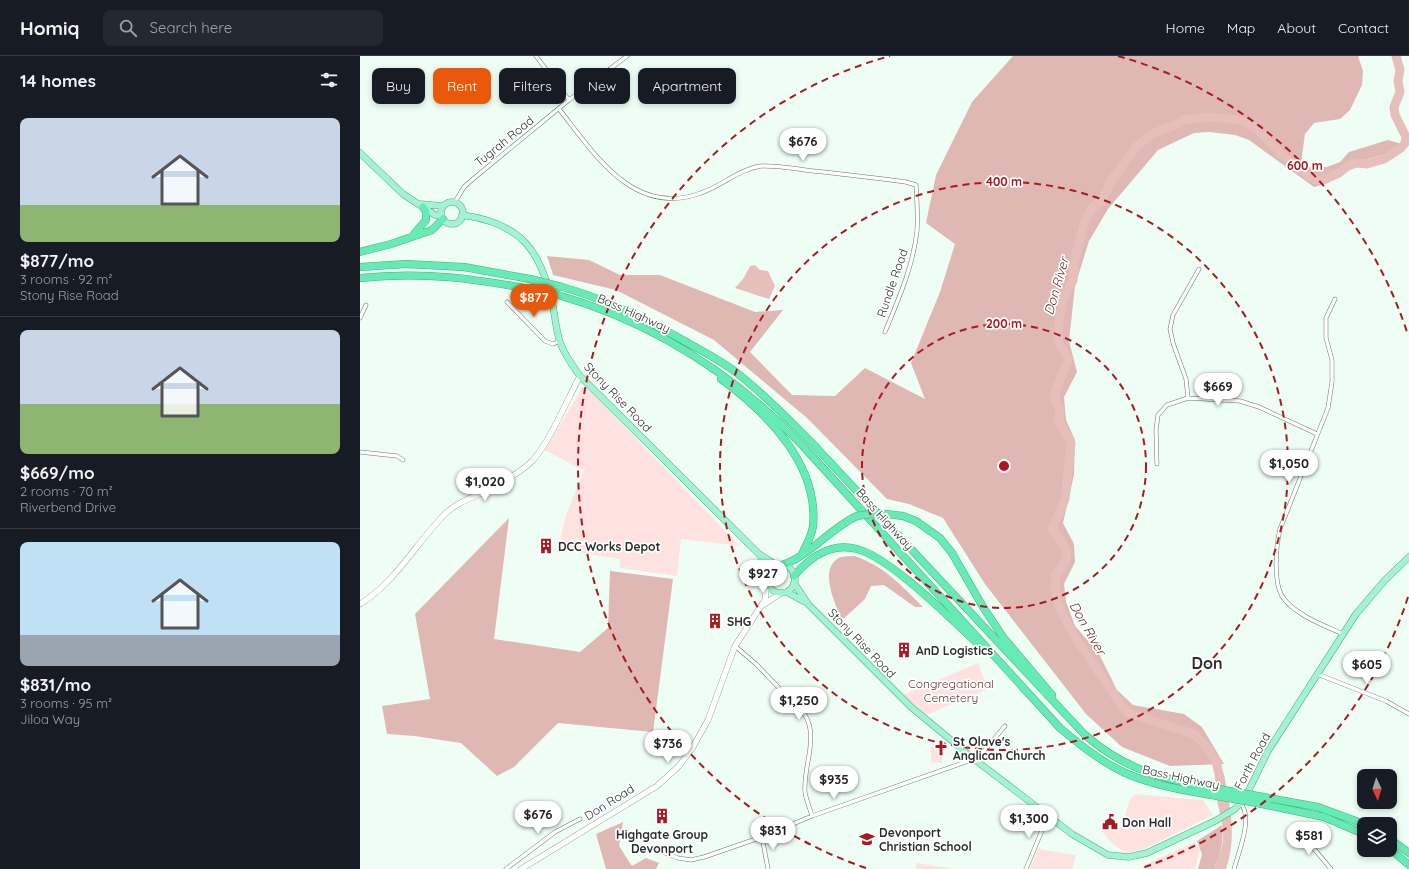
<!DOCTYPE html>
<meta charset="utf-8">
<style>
body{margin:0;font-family:Quicksand,sans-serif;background:#242831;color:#f1f3f6;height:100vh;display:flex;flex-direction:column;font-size:15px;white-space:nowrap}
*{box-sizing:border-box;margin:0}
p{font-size:13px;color:#9ea1a6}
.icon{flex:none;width:22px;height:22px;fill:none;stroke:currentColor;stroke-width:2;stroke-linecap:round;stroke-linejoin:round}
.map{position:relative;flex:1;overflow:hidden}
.details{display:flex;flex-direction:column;background:#171b24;width:360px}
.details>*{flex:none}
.banner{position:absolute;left:12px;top:12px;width:380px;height:36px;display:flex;gap:8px}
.needle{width:26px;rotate:176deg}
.fabs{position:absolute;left:997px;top:713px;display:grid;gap:8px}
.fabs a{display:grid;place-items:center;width:40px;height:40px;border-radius:8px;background:#171b24;box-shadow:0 2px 6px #0003;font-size:20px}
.price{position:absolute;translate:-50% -34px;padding:0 9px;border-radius:14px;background:#fff;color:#222;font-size:13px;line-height:26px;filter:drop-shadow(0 1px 2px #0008)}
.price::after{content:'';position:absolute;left:50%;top:24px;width:12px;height:9px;margin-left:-6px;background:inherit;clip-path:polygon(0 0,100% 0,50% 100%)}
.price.active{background:#ea580c;color:#fff}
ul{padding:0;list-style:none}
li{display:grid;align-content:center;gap:8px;height:212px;padding:0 20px}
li+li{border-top:1px solid #363941}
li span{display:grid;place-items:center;height:124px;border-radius:8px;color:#555}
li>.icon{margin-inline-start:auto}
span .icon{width:72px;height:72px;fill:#fffc;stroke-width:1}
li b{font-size:17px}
h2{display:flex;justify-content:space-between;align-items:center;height:48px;padding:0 20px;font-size:17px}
.tag{padding:0 14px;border-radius:8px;background:#171b24;box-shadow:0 2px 6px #0003;font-size:14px;line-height:36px}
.tag.active{background:#ea580c;color:#fff}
header{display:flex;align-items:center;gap:24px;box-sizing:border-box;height:56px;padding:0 20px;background:#171b24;border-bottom:1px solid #363941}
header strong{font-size:19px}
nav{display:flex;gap:22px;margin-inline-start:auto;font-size:14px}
.search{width:280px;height:36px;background:#242831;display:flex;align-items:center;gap:10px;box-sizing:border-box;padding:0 14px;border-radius:8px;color:#9ea1a6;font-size:15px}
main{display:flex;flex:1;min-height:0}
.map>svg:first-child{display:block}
</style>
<header>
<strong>Homiq</strong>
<div class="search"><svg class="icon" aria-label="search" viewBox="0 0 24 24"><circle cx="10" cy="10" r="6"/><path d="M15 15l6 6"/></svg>Search here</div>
<nav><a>Home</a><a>Map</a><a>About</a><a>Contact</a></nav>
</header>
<main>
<section class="details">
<h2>14 homes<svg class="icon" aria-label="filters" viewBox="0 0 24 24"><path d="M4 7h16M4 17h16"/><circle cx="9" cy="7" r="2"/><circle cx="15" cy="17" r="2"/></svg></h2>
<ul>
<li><span style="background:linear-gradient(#c9d6e8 70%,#8fb573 0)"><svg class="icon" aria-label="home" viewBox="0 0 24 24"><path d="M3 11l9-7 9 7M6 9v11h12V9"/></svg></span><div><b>$877/mo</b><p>3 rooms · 92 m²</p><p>Stony Rise Road</p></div></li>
<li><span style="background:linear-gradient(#c9d6e8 60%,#8fb573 0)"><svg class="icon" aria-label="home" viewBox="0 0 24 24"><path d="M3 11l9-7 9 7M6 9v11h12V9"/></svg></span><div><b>$669/mo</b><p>2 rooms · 70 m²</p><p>Riverbend Drive</p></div></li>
<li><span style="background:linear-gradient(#bfe0f5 75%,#9aa5b1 0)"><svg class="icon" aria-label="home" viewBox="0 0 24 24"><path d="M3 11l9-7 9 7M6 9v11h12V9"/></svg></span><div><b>$831/mo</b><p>3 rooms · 95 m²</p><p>Jiloa Way</p></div></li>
</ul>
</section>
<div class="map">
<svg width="1049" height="813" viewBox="0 0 1049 813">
<rect width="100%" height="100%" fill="#eefef5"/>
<!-- green -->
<path fill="#fde2df" d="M226 331 380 490 321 483 317 520 260 512V503L198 493 206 459 224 415 185 394 222 332Z
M618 607 628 633 566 659 543 639Z
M571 691 582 693V707L571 706Z
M775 738 843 744 853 759 782 794 766 797C755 790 746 783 740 772L760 774 770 744Z
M835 786 840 794 835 813H784L782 810Z
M678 793 716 799 712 813H670Z
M556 807 594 813H556Z"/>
<!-- forest -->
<path fill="#dfb7b3" d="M653 0H998L1003 15 1002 29 990 54 980 63 954 67 945 78 941 107 954 112 967 111 980 106 989 96 1028 84 1042 88 1029 97 1001 105 968 127 954 131 889 84 875 79 849 76 834 77 798 94 748 153 729 185 715 230 709 285 717 316 704 341 706 364 715 384 714 419 703 467 714 488 715 506 704 528 706 546 715 570 738 596 757 634 773 649 824 658 842 671 864 708 810 710 762 691 726 658 625 528 583 462 549 448 527 443 447 362 354 284 256 234 193 219 187 200 229 204 260 219H300L395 256 423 254 390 296 432 339 475 340 505 312 565 343 551 307 580 236 595 188 566 167 576 119 612 46Z
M149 462 134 583 220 596 248 572 250 515 313 523 293 676 198 667 154 711 137 720 101 687 55 680 27 678 22 650 70 643 55 558Z
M495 500C525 511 541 529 563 551H555L524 529 511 530 505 543 482 564C476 549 459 516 477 503 481 500 490 500 495 500Z
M263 766 259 790 272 810 286 802 299 807 296 813H246L236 778Z
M862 769C864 786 860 798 854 813H838L842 798 837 785Z"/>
<!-- water -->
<path fill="#e6beba" d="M395 209 400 214 408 215 415 230 409 243 375 232 383 223 390 210Z
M858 711 864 718C870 750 877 782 866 813H854C857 803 862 793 863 783 865 760 848 733 858 711Z"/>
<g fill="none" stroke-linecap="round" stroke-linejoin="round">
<!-- river -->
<path stroke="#e6beba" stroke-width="9" d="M860 723 856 705 845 689 834 678 768 657 764 653 713 578 699 551 695 533 696 518 705 506 707 497 705 491 692 473 705 443 711 387 698 364C703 354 695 348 695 339 696 326 706 315 708 302L698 285 699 265 703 244 713 224 714 207 724 168 731 153 742 144 751 125 777 90 794 77 818 68 823 64 850 61 880 64 895 71 924 101 950 121 957 124 965 123 979 117 988 110 996 107 1007 108 1024 103 1041 92 1045 87 1046 81 1035 59 1034 51 1040 36 1038 25 1040 14 1036 0"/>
<defs>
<path id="street" d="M176 0 209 44
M199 53C234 97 273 162 341 137 362 130 379 113 401 110 418 109 436 113 453 115 484 118 515 122 546 126L556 129C557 144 558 160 557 175 553 211 538 244 525 276
M95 146 104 131 113 123 209 44 267 0
M975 243 966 262V282L972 304V326L968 352 920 473C916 490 913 525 922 540 933 558 965 570 983 578
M147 246 185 285 193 288 200 285
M0 262 6 249
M828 342 826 323 813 287 810 273 813 259 839 213
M0 396 37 400 43 404
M797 408 796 374 798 359 807 349 828 342 880 345 899 351 957 378
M375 590 396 608 445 659C459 682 443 710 445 736 446 744 450 752 452 760
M957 618 1026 645 1049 658
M940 776 971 813
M402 781 408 813
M295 793 318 802 331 804 344 801 402 781 452 760 614 703 623 696 645 670
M146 813 195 776 220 763
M666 813 688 760
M874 813C878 798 894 760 880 747"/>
<path id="secondary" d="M0 548C36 526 56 487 85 458 100 443 123 439 141 427 152 420 164 414 173 404 189 387 208 342 220 320
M403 549 421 537
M161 813 297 730 319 710 333 691 348 664 375 590 405 544 407 527"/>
<path id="primary" d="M0 97 43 138 75 159 81 160
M81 157a11 11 0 1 1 22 0a11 11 0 1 1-22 0Z
M61 148 83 150
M102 159C161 167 181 194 193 250 195 261 196 274 200 286 204 298 212 309 220 320L399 498 418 510
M401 501 408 518
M407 523a14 14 0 1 1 28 0a14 14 0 1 1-28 0Z
M434 527 448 548 551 651 614 703 712 778 748 799 769 801 787 797 855 765 875 753 885 742 908 695 996 558 1025 524 1049 501
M427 536 443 545"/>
<path id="highway" d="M54 178 66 164V156L63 151
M0 196 31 188 72 174 83 163
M0 211 46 208 104 211 170 223
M0 222C64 215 118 223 180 235
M202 231C246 243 288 264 328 287 344 296 362 305 377 317 404 338 427 362 451 386L724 678C760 710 795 721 841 730
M198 239C292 266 374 318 442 389L700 672C750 715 775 726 840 737
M361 323C406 356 459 408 453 470 452 480 446 489 442 498
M543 460 556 465 580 482 592 497 623 551 643 581 692 639
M421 509C448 502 470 472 497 460
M434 520C450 501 471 486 497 493 531 502 591 563 618 588
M898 740 958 751 1004 768
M897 747 964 761 1004 778
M1030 783 1049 797
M1030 793 1049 809"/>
</defs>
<!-- street casing -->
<use href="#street" stroke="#67766e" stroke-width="4.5"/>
<!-- secondary casing -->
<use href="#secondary" stroke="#67766e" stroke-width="6"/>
<!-- primary casing -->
<use href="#primary" stroke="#51a984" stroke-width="7"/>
<!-- highway casing -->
<use href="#highway" stroke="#51a984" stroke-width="8"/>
<!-- street -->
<use href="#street" stroke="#fff" stroke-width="3.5"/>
<!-- secondary -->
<use href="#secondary" stroke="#fff" stroke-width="5.5"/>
<!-- primary -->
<use href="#primary" stroke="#a3f3d2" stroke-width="6"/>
<!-- highway -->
<use href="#highway" stroke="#66ebb4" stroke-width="7"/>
<defs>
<path id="highway-bridge" d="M170 223 202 231
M180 235 198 239
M497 460 518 457 543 460
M841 730 898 740
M840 737 897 747"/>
</defs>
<!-- highway-bridge casing -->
<use href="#highway-bridge" stroke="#51a984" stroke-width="8" stroke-linecap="butt"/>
<!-- highway-bridge -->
<use href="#highway-bridge" stroke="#66ebb4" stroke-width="7"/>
</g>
<!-- distance rings -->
<g fill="none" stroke="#ab1821" stroke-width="2" stroke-dasharray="7 5">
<circle cx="644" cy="410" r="142"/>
<circle cx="644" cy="410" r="284"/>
<path d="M1048 541A425 425 0 0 1 782 812M506 812A425 425 0 0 1 530 0M758 0A425 425 0 0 1 1048 279"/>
</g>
<!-- icons -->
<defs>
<symbol id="building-bare" viewBox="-9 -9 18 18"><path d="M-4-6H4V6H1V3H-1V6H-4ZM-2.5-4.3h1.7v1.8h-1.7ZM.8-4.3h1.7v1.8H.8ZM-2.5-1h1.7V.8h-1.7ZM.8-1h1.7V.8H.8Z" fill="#ab1821" stroke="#fff" stroke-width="2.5" paint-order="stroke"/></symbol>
<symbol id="church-bare" viewBox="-9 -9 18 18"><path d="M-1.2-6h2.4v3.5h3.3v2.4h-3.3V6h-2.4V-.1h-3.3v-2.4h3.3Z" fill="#ab1821" stroke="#fff" stroke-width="2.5" paint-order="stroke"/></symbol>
<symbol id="civic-bare" viewBox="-9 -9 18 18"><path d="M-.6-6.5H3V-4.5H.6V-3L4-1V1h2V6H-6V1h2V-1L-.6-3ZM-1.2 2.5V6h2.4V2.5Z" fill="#ab1821" stroke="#fff" stroke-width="2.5" paint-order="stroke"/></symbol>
<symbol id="school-bare" viewBox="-9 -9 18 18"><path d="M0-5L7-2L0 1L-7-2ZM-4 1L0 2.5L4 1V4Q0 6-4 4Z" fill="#ab1821" stroke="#fff" stroke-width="2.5" paint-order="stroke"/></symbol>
</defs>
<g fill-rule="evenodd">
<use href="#building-bare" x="175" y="479" width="22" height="22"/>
<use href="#building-bare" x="344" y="554" width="22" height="22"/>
<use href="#building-bare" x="533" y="583" width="22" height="22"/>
<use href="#church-bare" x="570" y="681" width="22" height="22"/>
<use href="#building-bare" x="291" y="749" width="22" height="22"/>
<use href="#civic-bare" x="739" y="755" width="22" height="22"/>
<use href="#school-bare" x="496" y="772" width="22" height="22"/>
</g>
<g text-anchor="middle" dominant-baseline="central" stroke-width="3.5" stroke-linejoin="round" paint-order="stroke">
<!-- street labels -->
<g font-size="12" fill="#292f2c" stroke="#fff">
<text transform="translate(144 85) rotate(-39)">Tugrah Road</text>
<text transform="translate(532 227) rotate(-71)">Rundle Road</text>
<text transform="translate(274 257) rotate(24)">Bass Highway</text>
<text transform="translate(258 341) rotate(46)">Stony Rise Road</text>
<text transform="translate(525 463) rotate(48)">Bass Highway</text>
<text transform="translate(502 587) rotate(46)">Stony Rise Road</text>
<text transform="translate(892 705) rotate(-62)">Forth Road</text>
<text transform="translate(821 721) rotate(12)">Bass Highway</text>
<text transform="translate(249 746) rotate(-32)">Don Road</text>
</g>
<!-- poi labels -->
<g font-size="12" font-weight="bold" fill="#292f2c" stroke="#fff" text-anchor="start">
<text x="198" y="490">DCC Works Depot</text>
<text x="367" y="565">SHG</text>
<text x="556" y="594">AnD Logistics</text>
<text x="593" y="685">St Olave's<tspan x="593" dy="14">Anglican Church</tspan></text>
<text x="762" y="766">Don Hall</text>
<text x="519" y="776">Devonport<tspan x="519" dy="14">Christian School</tspan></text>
<text x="302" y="778" text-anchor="middle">Highgate Group<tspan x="302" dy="14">Devonport</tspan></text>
</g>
<!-- park labels -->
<g font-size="12" fill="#6c3733" stroke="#fff">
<text x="591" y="627">Congregational<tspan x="591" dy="14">Cemetery</tspan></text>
</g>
<!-- water labels -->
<g font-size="13" font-style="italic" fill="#64302c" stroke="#fff">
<text transform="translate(696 230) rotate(-74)">Don River</text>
<text transform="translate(728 572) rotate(60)">Don River</text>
</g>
<!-- district labels -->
<g font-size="16" font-weight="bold" fill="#292f2c" stroke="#fff">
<text x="847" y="607">Don</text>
</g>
</g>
<circle cx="644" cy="410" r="6" fill="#ab1821" stroke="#fff" stroke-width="2"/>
<g font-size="12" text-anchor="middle" font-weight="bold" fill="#ab1821" stroke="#fff" stroke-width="3.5" stroke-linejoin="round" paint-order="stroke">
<text x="945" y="114">600 m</text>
<text x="644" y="130">400 m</text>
<text x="644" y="272">200 m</text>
</g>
</svg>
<div class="fabs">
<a><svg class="needle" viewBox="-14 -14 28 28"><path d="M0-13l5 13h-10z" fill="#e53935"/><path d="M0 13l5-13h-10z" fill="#9ea1a6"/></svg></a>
<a><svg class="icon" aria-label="layers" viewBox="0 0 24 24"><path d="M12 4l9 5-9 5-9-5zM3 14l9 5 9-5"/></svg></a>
</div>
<b class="price" style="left:443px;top:106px">$676</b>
<b class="price active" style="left:174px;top:262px">$877</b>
<b class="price" style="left:858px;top:351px">$669</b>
<b class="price" style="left:929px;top:428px">$1,050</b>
<b class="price" style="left:125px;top:446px">$1,020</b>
<b class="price" style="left:403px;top:538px">$927</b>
<b class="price" style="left:1007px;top:629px">$605</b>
<b class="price" style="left:439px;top:665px">$1,250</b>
<b class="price" style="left:308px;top:708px">$736</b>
<b class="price" style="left:474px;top:744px">$935</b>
<b class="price" style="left:178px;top:779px">$676</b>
<b class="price" style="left:669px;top:783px">$1,300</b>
<b class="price" style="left:413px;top:795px">$831</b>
<b class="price" style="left:949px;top:800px">$581</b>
<div class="banner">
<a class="tag">Buy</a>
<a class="tag active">Rent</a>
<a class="tag">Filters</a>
<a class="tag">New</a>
<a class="tag">Apartment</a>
</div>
</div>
</main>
